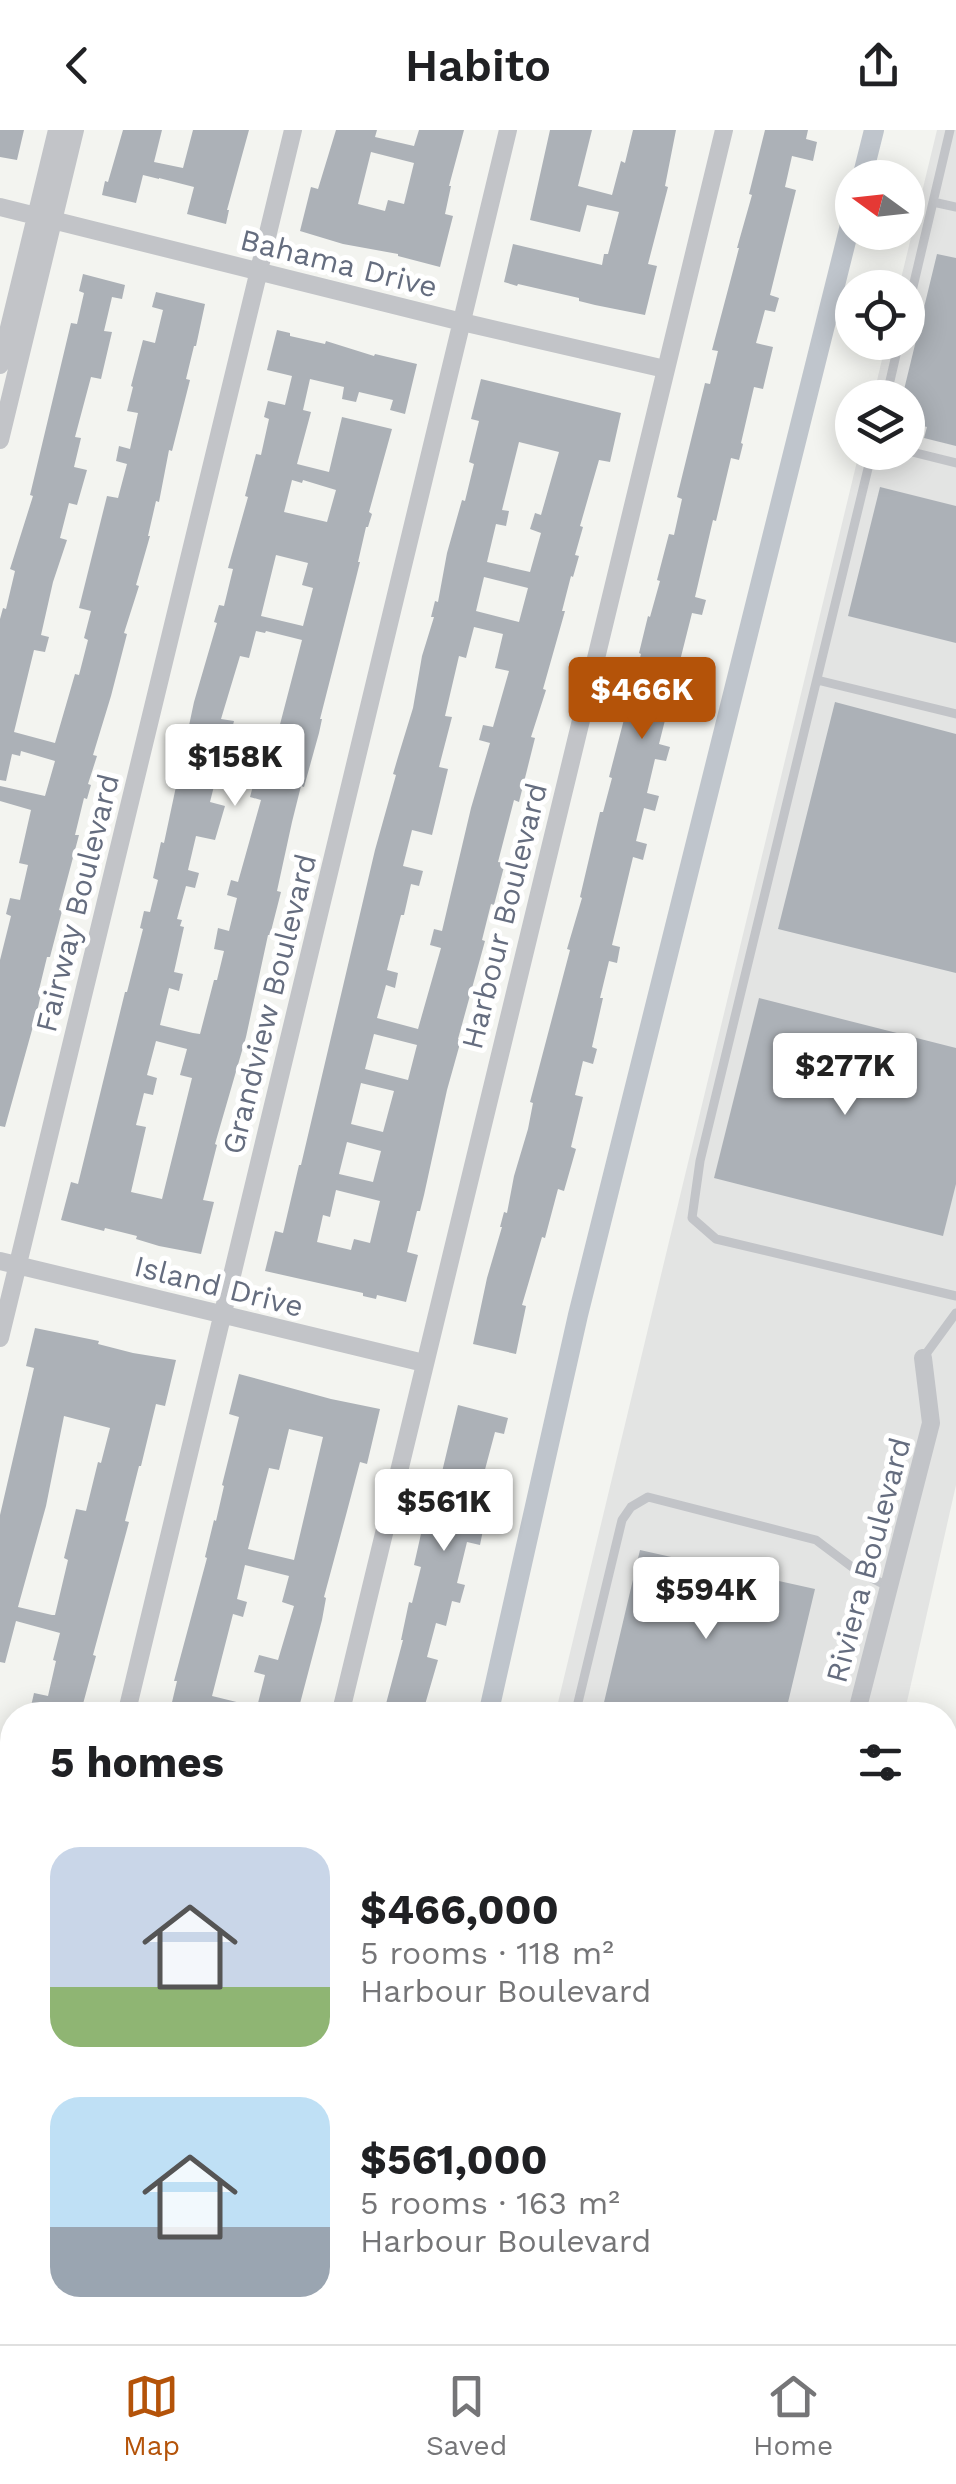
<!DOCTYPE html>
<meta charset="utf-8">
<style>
body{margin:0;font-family:"Work Sans",sans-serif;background:#f2f2f2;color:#202124;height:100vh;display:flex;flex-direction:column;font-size:38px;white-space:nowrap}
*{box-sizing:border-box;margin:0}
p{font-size:32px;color:#757577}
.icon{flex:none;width:55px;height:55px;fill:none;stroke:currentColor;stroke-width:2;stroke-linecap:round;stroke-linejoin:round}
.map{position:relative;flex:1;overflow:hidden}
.panel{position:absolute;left:0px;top:1572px;width:958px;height:642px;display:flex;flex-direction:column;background:#fff;border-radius:40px 40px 0 0;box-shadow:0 5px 25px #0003}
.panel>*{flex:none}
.needle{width:65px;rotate:285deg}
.tools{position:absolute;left:835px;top:30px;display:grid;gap:20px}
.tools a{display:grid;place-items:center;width:90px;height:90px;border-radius:50%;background:#fff;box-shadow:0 5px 25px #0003;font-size:50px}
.price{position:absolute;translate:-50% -85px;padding:0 22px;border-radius:10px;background:#fff;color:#222;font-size:32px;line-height:65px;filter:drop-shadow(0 2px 5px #0008)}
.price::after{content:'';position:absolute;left:50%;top:60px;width:30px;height:22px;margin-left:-15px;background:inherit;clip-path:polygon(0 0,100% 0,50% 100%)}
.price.current{background:#b45309;color:#fff}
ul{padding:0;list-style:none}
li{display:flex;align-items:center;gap:30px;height:250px;padding:0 50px}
li span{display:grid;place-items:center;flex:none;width:280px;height:200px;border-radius:30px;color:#555}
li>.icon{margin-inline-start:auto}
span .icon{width:120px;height:120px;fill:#fffc;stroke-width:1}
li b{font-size:42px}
h2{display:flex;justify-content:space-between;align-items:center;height:120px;padding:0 50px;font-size:42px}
header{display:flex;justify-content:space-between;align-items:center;height:130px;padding:0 50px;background:#fff;font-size:45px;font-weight:600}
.dock{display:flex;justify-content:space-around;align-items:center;height:140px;border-top:2px solid #e0e0e0;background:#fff;font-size:28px;color:#757577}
.dock a{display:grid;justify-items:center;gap:5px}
.dock .current{color:#b45309}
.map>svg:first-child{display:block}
</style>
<header><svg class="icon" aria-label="back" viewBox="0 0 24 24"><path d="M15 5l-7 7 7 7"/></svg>Habito<svg class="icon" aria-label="share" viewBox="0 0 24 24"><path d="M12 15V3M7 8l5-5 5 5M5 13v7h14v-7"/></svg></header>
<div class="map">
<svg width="956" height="2214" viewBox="0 0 956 2214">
<rect width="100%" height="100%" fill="#f3f4f0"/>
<!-- built -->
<path fill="#e3e4e3" d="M937 0H956V1355L904 1585H555L859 323 908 322V268L873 267 886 213 908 212V158L899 157Z
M406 2202 832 2203 830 2214H403Z"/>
<!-- green -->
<path fill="#d3dad1" d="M0 1903 12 1906V2202L177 2203 175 2214H0Z"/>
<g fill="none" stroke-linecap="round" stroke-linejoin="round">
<!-- canal -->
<path stroke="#bfc5cc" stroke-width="20" d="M862 48 874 0
M488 1585 578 1185 852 87
M346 2214 349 2202"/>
</g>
<!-- building -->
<path fill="#acb1b7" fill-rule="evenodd" d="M0 0H24L17 30 0 27Z
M123 0H162L154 32 183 38 193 0H249L227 80H229L226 94 187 84 194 57 159 48V49L143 45 136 73 102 65 105 51 108 52Z
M336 0H377L375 7 414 16 419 0H464L449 56H451L445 84 453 86 440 137 398 126V124L343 114 300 101 311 57 318 59ZM371 22 414 33 404 74 388 70 385 81 358 74Z
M550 0H592L578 56 612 65 621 31 625 33 633 0H676L665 56 668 57 648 134 657 136 645 185 595 175 579 171V168L518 154 517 156 504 152 513 114 602 135 604 124H608L619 82 587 75 580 102 530 90Z
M765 0H808L806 9 817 12 813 31 792 26 785 57 796 60 770 165 779 168 775 182 765 180 756 213 773 217 763 259 754 257 741 313 743 314 739 330 731 328 716 391 713 390 695 467 706 470 702 485 692 483 659 614 670 617 666 631 655 629 647 663 659 666 655 681 644 678 636 711 647 714 643 730 633 727 612 815 620 817 617 833 609 831 600 868H603L592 917 597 919 593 934 583 931 575 965 583 967 571 1017 576 1019 564 1061 558 1059 545 1108 542 1107 522 1175 526 1176 516 1224 473 1214 487 1148 502 1097H500L504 1082 507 1083 514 1046 528 999 533 973 530 972 570 820 567 819 582 768 580 767 600 682H603L612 648 609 647 641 524 639 523 648 486 650 487 660 451 657 450 669 404 674 405 682 369 677 367 705 253 710 254 718 221 712 220 739 118H737L752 65 749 64Z
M937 124 956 128V316L924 308 927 297 908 292V268H902Z
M83 144 125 155 122 169 112 167 104 201 112 202 101 249 91 247 75 307 81 308 74 337 87 340 77 375 69 373 60 408 67 410 53 452 41 505 49 507 45 522 34 520 14 602 55 613 75 544 79 545 88 510 84 508 91 481 79 478 107 366 118 368 127 334 116 331 119 316 130 319 138 283 127 281 133 257 131 256 143 210 155 213 163 180 152 177 156 162 205 174 196 216H194L186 249 190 250 172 321 169 320 159 372 156 371 148 406H150L136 455 139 456 124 503 127 504 111 566 93 625 97 626 88 654 91 655 87 669 84 668 75 705H79L59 780 62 781 50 827H47L38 864H41L37 882 5 997 0 996V830L11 786 6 784 10 768 20 770 28 735 19 733 31 680 0 671V656L45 666 55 631 21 621 20 626 12 624 6 651 0 650V489L3 478 6 479 15 441 10 439 33 366 30 365 71 193 77 194 84 163 79 161Z
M277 200 290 203V206L325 214 326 211 374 226 375 224 417 234 405 284 390 280 393 270 359 262 356 272 342 269 344 257 310 249 303 280 311 282 297 334 329 342 342 287 392 299 369 382 372 384 368 397H366L358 432H360L355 452 320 589H322L319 603 304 657 301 656 292 692 277 761 281 762 270 805H268L246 907 215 1014 217 1015 203 1070 214 1072 201 1124 159 1116 136 1109 137 1106 105 1098 104 1101 61 1090 71 1052 78 1054 125 862H127L143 799 140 798 144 781 150 782 158 750 153 748 161 712 164 713 194 572 217 493 214 492 219 475 224 476 233 439 228 438 248 367 245 366 256 324 261 325 269 289 264 287 268 271 285 275 292 246 267 240ZM292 350 302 353 303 350 336 360 327 392 284 382ZM276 425 308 433 302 455 313 458 303 496 261 486ZM256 501 265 503 266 501 302 510 278 602 268 600 264 615 272 617 263 654 254 652 250 667 261 670 238 752 231 750 227 765 237 768 229 801 218 798 214 819 224 821 217 850H214L200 904 193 903 160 895 169 858 179 861 183 844 174 842 184 797 180 796 182 790 177 789 186 756 195 758 199 743 188 740 196 706 215 710 225 676 210 672 219 636 223 637 234 591 221 589 240 526 249 528ZM156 911 187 919 180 945 192 948 162 1069 131 1062 146 997 136 995 144 963 153 965 157 948 147 945Z
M481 249 621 283 610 332 599 330 580 396 583 397 575 425 579 426 573 447 571 446 562 481H565L543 559 546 560 531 607 535 608 519 672 514 670 498 732 505 733 494 775 491 774 482 810 485 811 458 909 461 910 447 960 424 1065 420 1081H417L407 1122 418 1125 406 1172 377 1165 376 1169 363 1166V1163L265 1141 275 1101 283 1103 299 1035H301L375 720 396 645 393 644 398 627 413 578 422 526 434 487H431L435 471 438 472 447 423 462 370 465 371 474 334 469 332 479 291 471 289ZM519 312 559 322 541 385 535 383 530 399 541 403 530 442 487 432 496 394 506 396 509 381 502 380ZM484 447 528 458 519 492 476 481ZM474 497 503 504 495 538 509 541 493 597 483 595 479 610 490 613 471 678 442 801 434 799 430 815 441 818 418 899 377 888 386 855 395 858 398 843 387 840 401 785H404L411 754 419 756 423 741 403 736 412 700 432 705 448 639 439 637 452 587 445 586 459 526 466 528ZM374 904 417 915 408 950 365 939ZM361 953 394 961 383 1002 351 994ZM347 1012 381 1021 373 1052 339 1044ZM336 1060 380 1071 370 1113 354 1109 351 1120 317 1112 323 1085 330 1087Z
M880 357 956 376V513L848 486Z
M835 572 956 604V843L778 799Z
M759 868 956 918V1054L943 1106 714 1048Z
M35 1198 99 1211 98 1214 133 1223 176 1230 165 1276 156 1274 141 1336H139L125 1391 129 1392 93 1525 96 1526 80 1585H29L34 1563 48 1566 56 1531 53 1530 60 1503 16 1491 5 1533 0 1532V1385L34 1238 26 1236ZM64 1286 110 1298 101 1333 98 1332 86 1381 76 1379 64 1428 68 1430 55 1485H52L18 1477 46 1376Z
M239 1244 331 1269 380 1279 367 1334 360 1332 346 1385 324 1467 326 1468 322 1490 297 1585H218L200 1580 199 1585H169L177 1551H174L207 1428 205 1427 214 1390 216 1391 224 1356 222 1355 239 1287 229 1284ZM289 1299 323 1307 294 1430 248 1419 269 1338 279 1340ZM245 1435 289 1446 282 1472 294 1476 278 1530 259 1525 254 1542 265 1545 257 1577 212 1566 233 1484 243 1487 247 1472 237 1469Z
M458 1275 508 1288 504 1304 495 1302 483 1347 492 1349 479 1399 483 1400 480 1415 467 1412 457 1453 465 1455 460 1473 452 1471 446 1496 436 1493 427 1527 438 1530 422 1585H383L403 1510H401L409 1472 412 1473 421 1437 414 1435 425 1386 431 1388Z
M640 1420 815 1459 785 1585H601Z"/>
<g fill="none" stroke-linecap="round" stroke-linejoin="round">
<defs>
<path id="motorway" d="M945 1993 956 1939
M945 2200 956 2154
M897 2214 899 2202"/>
</defs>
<!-- motorway casing -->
<use href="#motorway" stroke="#b2b4b8" stroke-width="35"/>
<!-- path -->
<path stroke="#bbbcbf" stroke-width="4" stroke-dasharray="5 5" stroke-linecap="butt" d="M0 2084 8 2100 0 2144
M0 2178 3 2182 12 2185
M76 2202 116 2209 118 2214"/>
<!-- service -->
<path stroke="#c2c4c8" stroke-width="9" d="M933 72 956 77
M908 178 950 0
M886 268 899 212
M908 321 956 333
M872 322 700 1031 692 1088 716 1109 956 1166
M817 550 956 584
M923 1228 956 1183
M575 1585 622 1390 631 1377 648 1367 816 1410 856 1440 889 1457
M0 1924 12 1942
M137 2214 139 2202
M469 2214 471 2202"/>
<!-- minor -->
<path stroke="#c2c4c8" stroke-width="18" d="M0 77 462 192 665 239
M0 235 57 0
M0 310 75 0
M0 1131 424 1233
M0 1208 293 0
M126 1585 508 0
M340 1585 724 0
M856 1585 931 1293 923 1228
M0 1888 12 1891
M185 2214 188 2202
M806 2214 808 2202"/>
<!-- motorway -->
<use href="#motorway" stroke="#fff" stroke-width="32"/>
</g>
<g text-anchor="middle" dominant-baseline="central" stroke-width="10" stroke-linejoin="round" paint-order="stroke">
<!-- street labels -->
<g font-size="30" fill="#656d7f" stroke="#fff">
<text transform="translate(339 133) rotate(14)">Bahama Drive</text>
<text transform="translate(77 773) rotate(-76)">Fairway Boulevard</text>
<text transform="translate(504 786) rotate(-76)">Harbour Boulevard</text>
<text transform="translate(269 874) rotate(-76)">Grandview Boulevard</text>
<text transform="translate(219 1156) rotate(14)">Island Drive</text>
<text transform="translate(868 1430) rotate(-75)">Riviera Boulevard</text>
</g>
</g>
</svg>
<div class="tools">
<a><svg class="needle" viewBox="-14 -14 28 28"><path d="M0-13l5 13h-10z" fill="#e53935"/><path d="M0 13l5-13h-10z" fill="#757577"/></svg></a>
<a><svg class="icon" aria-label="locate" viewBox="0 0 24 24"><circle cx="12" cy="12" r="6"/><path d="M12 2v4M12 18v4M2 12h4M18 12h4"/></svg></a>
<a><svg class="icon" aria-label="layers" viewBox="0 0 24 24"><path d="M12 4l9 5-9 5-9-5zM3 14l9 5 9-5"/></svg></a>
</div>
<b class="price current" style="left:642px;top:612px">$466K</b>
<b class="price" style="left:235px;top:679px">$158K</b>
<b class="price" style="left:845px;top:988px">$277K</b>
<b class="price" style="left:444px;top:1424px">$561K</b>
<b class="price" style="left:706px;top:1512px">$594K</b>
<section class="panel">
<h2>5 homes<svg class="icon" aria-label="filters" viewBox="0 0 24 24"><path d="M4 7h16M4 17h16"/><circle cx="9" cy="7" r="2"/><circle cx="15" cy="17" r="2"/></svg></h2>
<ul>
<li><span style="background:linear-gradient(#c9d6e8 70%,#8fb573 0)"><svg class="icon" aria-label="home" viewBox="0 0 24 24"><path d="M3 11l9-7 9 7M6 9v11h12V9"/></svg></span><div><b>$466,000</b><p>5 rooms · 118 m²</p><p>Harbour Boulevard</p></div></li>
<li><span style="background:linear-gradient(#bfe0f5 65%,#9aa5b1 0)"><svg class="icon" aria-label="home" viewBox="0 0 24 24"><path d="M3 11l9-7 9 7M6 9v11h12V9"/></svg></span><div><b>$561,000</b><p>5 rooms · 163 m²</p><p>Harbour Boulevard</p></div></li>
</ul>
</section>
</div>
<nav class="dock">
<a class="current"><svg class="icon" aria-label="map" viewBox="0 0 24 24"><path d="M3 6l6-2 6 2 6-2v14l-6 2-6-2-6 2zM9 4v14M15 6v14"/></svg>Map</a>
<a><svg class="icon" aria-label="saved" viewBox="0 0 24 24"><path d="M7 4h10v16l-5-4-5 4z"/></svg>Saved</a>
<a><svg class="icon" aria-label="home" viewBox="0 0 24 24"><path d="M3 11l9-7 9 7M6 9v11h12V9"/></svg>Home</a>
</nav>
